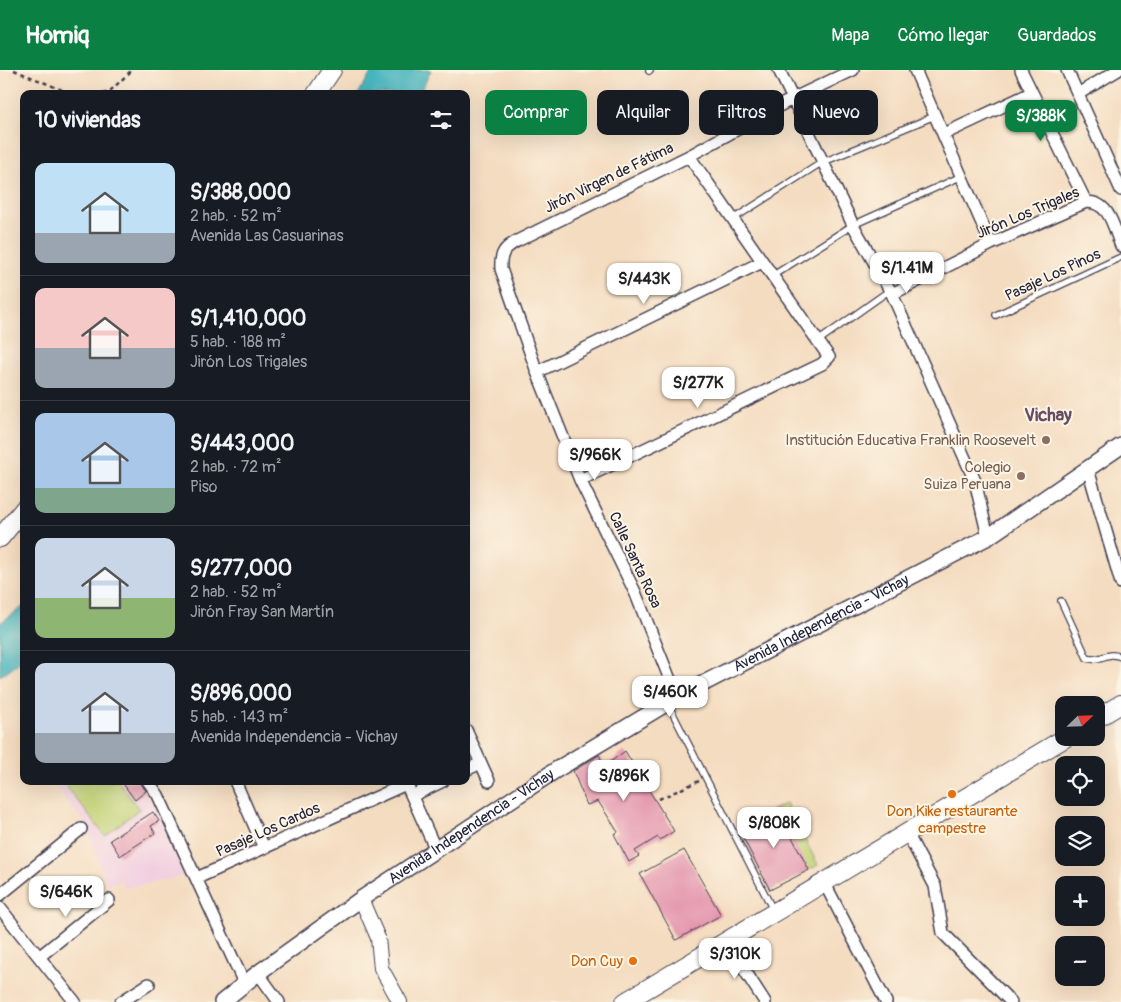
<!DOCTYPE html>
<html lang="es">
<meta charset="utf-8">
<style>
body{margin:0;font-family:Pangolin,sans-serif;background:#242831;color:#f1f3f6;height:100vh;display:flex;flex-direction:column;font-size:19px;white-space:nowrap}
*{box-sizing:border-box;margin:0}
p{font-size:16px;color:#9ea1a6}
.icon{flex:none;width:28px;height:28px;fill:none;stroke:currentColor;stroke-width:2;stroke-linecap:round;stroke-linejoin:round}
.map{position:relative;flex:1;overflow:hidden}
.drawer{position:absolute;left:20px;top:20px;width:450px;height:695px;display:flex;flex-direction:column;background:#171b24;border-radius:10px;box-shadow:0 5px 20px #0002}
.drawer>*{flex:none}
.banner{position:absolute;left:485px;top:20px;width:475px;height:45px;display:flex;gap:10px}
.needle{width:32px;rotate:67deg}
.fabs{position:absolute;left:1055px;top:626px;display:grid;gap:10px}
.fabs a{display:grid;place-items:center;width:50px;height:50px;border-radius:10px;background:#171b24;box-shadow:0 5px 20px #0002;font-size:25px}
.price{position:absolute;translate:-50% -42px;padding:0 11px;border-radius:10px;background:#fff;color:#222;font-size:16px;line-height:32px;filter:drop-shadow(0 1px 2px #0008)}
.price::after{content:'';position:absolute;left:50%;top:30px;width:15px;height:11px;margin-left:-8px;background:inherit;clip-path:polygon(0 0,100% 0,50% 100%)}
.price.selected{background:#0b8043;color:#fff}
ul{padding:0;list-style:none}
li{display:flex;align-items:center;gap:15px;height:125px;padding:0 15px}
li+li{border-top:1px solid #363941}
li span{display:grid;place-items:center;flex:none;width:140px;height:100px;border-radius:10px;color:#555}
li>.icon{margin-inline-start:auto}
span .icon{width:60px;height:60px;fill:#fffc;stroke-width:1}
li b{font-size:21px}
h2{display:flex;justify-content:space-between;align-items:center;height:60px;padding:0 15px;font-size:21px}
.chip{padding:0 18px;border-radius:10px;background:#171b24;box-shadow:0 5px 20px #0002;font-size:18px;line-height:45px}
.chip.selected{background:#0b8043;color:#fff}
header{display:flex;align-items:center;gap:30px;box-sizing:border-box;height:70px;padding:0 25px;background:#0b8043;color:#fff}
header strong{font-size:24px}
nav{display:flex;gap:28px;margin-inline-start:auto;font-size:18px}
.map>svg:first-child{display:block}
</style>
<header>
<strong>Homiq</strong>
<nav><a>Mapa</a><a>Cómo llegar</a><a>Guardados</a></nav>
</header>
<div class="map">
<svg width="1121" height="932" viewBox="0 0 1121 932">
<rect width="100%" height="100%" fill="#fcf5e5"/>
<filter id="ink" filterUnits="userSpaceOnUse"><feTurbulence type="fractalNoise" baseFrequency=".02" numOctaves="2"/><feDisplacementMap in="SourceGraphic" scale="10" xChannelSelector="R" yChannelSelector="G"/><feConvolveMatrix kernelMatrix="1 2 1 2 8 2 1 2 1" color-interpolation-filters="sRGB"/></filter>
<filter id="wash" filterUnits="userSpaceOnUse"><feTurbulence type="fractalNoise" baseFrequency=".0096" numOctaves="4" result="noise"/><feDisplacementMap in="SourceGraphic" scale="20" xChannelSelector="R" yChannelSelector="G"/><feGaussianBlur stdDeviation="1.12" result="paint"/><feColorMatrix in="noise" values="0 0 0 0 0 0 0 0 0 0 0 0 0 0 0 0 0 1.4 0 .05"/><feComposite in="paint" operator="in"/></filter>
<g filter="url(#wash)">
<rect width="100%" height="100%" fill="#f4dcc0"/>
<!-- built -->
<path fill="#f2cfe0" d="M51 711H139L158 739 185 806 125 818 121 810 107 815 86 755Z"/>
<!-- green -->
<path fill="#c1d274" stroke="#727a58" d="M118 711 139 739 105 766 63 712Z
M786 733 818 795 770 820 738 758Z"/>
<!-- water -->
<path fill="#46b5be" stroke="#346c7c" d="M373 0H431L420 24H358Z
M24 536V589L0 606V553Z"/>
<g id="blocks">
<!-- building -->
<path fill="#e496ae" d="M625 681 674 761 660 770 658 767 635 781 639 786 629 792 614 764 618 762 598 731 587 735 573 701 599 685 605 696Z
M121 711H139L146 721 135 730Z
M777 738 809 800 770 820 738 758Z
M153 742 159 751 151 756 155 763 120 786 110 770Z
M684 780 721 845 676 870 640 804Z"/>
</g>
</g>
<g filter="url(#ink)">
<use href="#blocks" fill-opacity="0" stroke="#423e4f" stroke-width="1"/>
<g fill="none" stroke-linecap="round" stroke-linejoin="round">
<defs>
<path id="service" d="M649 1 650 0
M733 149 821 93 937 45
M772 206 853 155 962 106
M996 245 1121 187
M818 271 890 220
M1061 531 1087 588C1099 593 1108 580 1121 587
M668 634 773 840"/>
<path id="minor" d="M779 0 853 155 892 224 975 411 988 467
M915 0 991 174
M1021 0 1086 132
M1067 0 1121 120
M1078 24 1118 0
M944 64 1031 23
M892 224 991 174 1086 132C1110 132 1113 156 1121 176
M537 302 762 192
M1088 399 1121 513
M580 410 822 294 829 287 689 86
M677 627 635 522 580 410 537 302 501 199C500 184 504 178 517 171L689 86 792 29 853 0
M466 660 489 711
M466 700 481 693
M148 711 158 725 244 913
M235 711 264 778
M405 711 435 778
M412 726 443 711
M907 763 935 816 943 863 1011 932
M197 808 406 714
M824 812 886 932
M0 825 81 759
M0 838 75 932
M727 873 765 932
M39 887 109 830
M258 903 279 932
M121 932 149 914"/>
<path id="tertiary" d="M361 829 378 868 381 898 400 932"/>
<g id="secondary">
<path id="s1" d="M222 932 258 903 361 829 556 700 677 627 988 467 1121 376"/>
</g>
<path id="primary" d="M316 24 332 0
M0 468 24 439"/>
<path id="trunk" d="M1096 649 1121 634
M625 932 1065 668"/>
</defs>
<!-- service casing -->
<use href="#service" stroke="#423e4f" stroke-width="8"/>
<!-- minor casing -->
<use href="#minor" stroke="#423e4f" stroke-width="14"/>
<!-- tertiary casing -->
<use href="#tertiary" stroke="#423e4f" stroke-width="16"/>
<!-- secondary casing -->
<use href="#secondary" stroke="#423e4f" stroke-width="18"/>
<!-- primary casing -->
<use href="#primary" stroke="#423e4f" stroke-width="20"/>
<!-- trunk casing -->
<use href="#trunk" stroke="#423e4f" stroke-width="20"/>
<!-- path -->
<path stroke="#423e4f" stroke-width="2.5" stroke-dasharray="4 4" stroke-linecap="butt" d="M14 0 72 24
M103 24 109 22 132 0
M659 729 699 711"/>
<!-- service -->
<use href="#service" stroke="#fff" stroke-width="5.5"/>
<!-- minor -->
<use href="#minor" stroke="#fff" stroke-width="11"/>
<!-- tertiary -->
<use href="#tertiary" stroke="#fff" stroke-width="14"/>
<!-- secondary -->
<use href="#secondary" stroke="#fff" stroke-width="15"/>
<!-- primary -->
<use href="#primary" stroke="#fff" stroke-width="18"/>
<!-- trunk -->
<use href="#trunk" stroke="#fff" stroke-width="18"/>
</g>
</g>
<!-- markers -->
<g fill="#8d6e63" stroke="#fcf5e5" stroke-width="2">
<circle cx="1046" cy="370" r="5"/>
<circle cx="1021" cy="406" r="5"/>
</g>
<g fill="#e8710a" stroke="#fcf5e5" stroke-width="2">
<circle cx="952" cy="724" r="5"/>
<circle cx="633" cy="891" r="5"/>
</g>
<g text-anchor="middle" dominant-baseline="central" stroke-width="4" stroke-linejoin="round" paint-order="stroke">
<!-- street labels -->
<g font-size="15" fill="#22223b" stroke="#fcf5e5">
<text transform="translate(609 108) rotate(-26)">Jirón Virgen de Fátima</text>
<text transform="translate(1028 143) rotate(-23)">Jirón Los Trigales</text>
<text transform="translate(1053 205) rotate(-25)">Pasaje Los Pinos</text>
<text transform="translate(635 490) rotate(65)">Calle Santa Rosa</text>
<text stroke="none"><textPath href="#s1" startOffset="710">Avenida Independencia - Vichay</textPath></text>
<text stroke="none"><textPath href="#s1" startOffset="305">Avenida Independencia - Vichay</textPath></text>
<text transform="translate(268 760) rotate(-24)">Pasaje Los Cardos</text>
</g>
<!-- education labels -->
<g font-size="15" fill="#785e54" stroke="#fcf5e5" text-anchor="end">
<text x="1036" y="370">Institución Educativa Franklin Roosevelt</text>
<text x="1011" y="397">Colegio<tspan x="1011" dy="17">Suiza Peruana</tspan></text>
</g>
<!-- food labels -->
<g font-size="15" fill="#c56008" stroke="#fcf5e5">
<text x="952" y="741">Don Kike restaurante<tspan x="952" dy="17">campestre</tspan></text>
<text x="623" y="891" text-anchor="end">Don Cuy</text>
</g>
<!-- quarter labels -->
<g font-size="18" font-weight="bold" fill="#664b63" stroke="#fcf5e5">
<text x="1048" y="345">Vichay</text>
</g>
</g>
</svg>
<div class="fabs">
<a><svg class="needle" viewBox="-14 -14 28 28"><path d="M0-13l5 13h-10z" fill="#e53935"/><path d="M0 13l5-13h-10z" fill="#9ea1a6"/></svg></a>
<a><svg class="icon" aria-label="locate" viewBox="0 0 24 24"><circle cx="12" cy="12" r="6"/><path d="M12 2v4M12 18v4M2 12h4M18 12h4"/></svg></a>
<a><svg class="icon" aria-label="layers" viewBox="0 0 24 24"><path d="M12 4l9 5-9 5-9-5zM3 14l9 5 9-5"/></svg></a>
<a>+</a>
<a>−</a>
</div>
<b class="price selected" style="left:1041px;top:72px">S/388K</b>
<b class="price" style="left:907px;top:224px">S/1.41M</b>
<b class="price" style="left:644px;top:235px">S/443K</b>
<b class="price" style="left:698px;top:339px">S/277K</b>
<b class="price" style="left:595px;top:411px">S/966K</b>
<b class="price" style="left:670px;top:648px">S/460K</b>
<b class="price" style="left:624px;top:732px">S/896K</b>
<b class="price" style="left:774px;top:779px">S/808K</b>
<b class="price" style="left:66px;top:848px">S/646K</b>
<b class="price" style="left:735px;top:910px">S/310K</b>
<div class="banner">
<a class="chip selected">Comprar</a>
<a class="chip">Alquilar</a>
<a class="chip">Filtros</a>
<a class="chip">Nuevo</a>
</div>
<section class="drawer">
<h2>10 viviendas<svg class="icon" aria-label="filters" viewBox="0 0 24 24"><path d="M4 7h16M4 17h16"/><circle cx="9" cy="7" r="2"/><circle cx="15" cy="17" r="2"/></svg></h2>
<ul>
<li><span style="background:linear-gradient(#bfe0f5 70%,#9aa5b1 0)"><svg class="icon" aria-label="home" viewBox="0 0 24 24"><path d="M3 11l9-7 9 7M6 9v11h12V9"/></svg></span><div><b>S/388,000</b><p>2 hab. · 52 m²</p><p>Avenida Las Casuarinas</p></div></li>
<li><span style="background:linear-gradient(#f6c9c9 60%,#9aa5b1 0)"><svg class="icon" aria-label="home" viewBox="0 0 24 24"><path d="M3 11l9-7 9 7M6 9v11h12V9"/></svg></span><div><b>S/1,410,000</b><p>5 hab. · 188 m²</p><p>Jirón Los Trigales</p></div></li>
<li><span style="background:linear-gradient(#a9c7e8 75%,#7fa58c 0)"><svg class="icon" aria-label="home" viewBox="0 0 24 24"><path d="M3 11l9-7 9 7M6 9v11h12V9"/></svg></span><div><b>S/443,000</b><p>2 hab. · 72 m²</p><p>Piso</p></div></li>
<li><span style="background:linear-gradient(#c9d6e8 60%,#8fb573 0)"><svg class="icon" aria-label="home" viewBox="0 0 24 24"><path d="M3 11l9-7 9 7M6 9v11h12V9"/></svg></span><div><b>S/277,000</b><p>2 hab. · 52 m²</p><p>Jirón Fray San Martín</p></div></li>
<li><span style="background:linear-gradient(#c9d6e8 70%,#9aa5b1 0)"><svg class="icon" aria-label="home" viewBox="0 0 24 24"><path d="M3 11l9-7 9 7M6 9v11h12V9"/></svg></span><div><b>S/896,000</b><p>5 hab. · 143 m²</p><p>Avenida Independencia - Vichay</p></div></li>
</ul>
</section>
</div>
